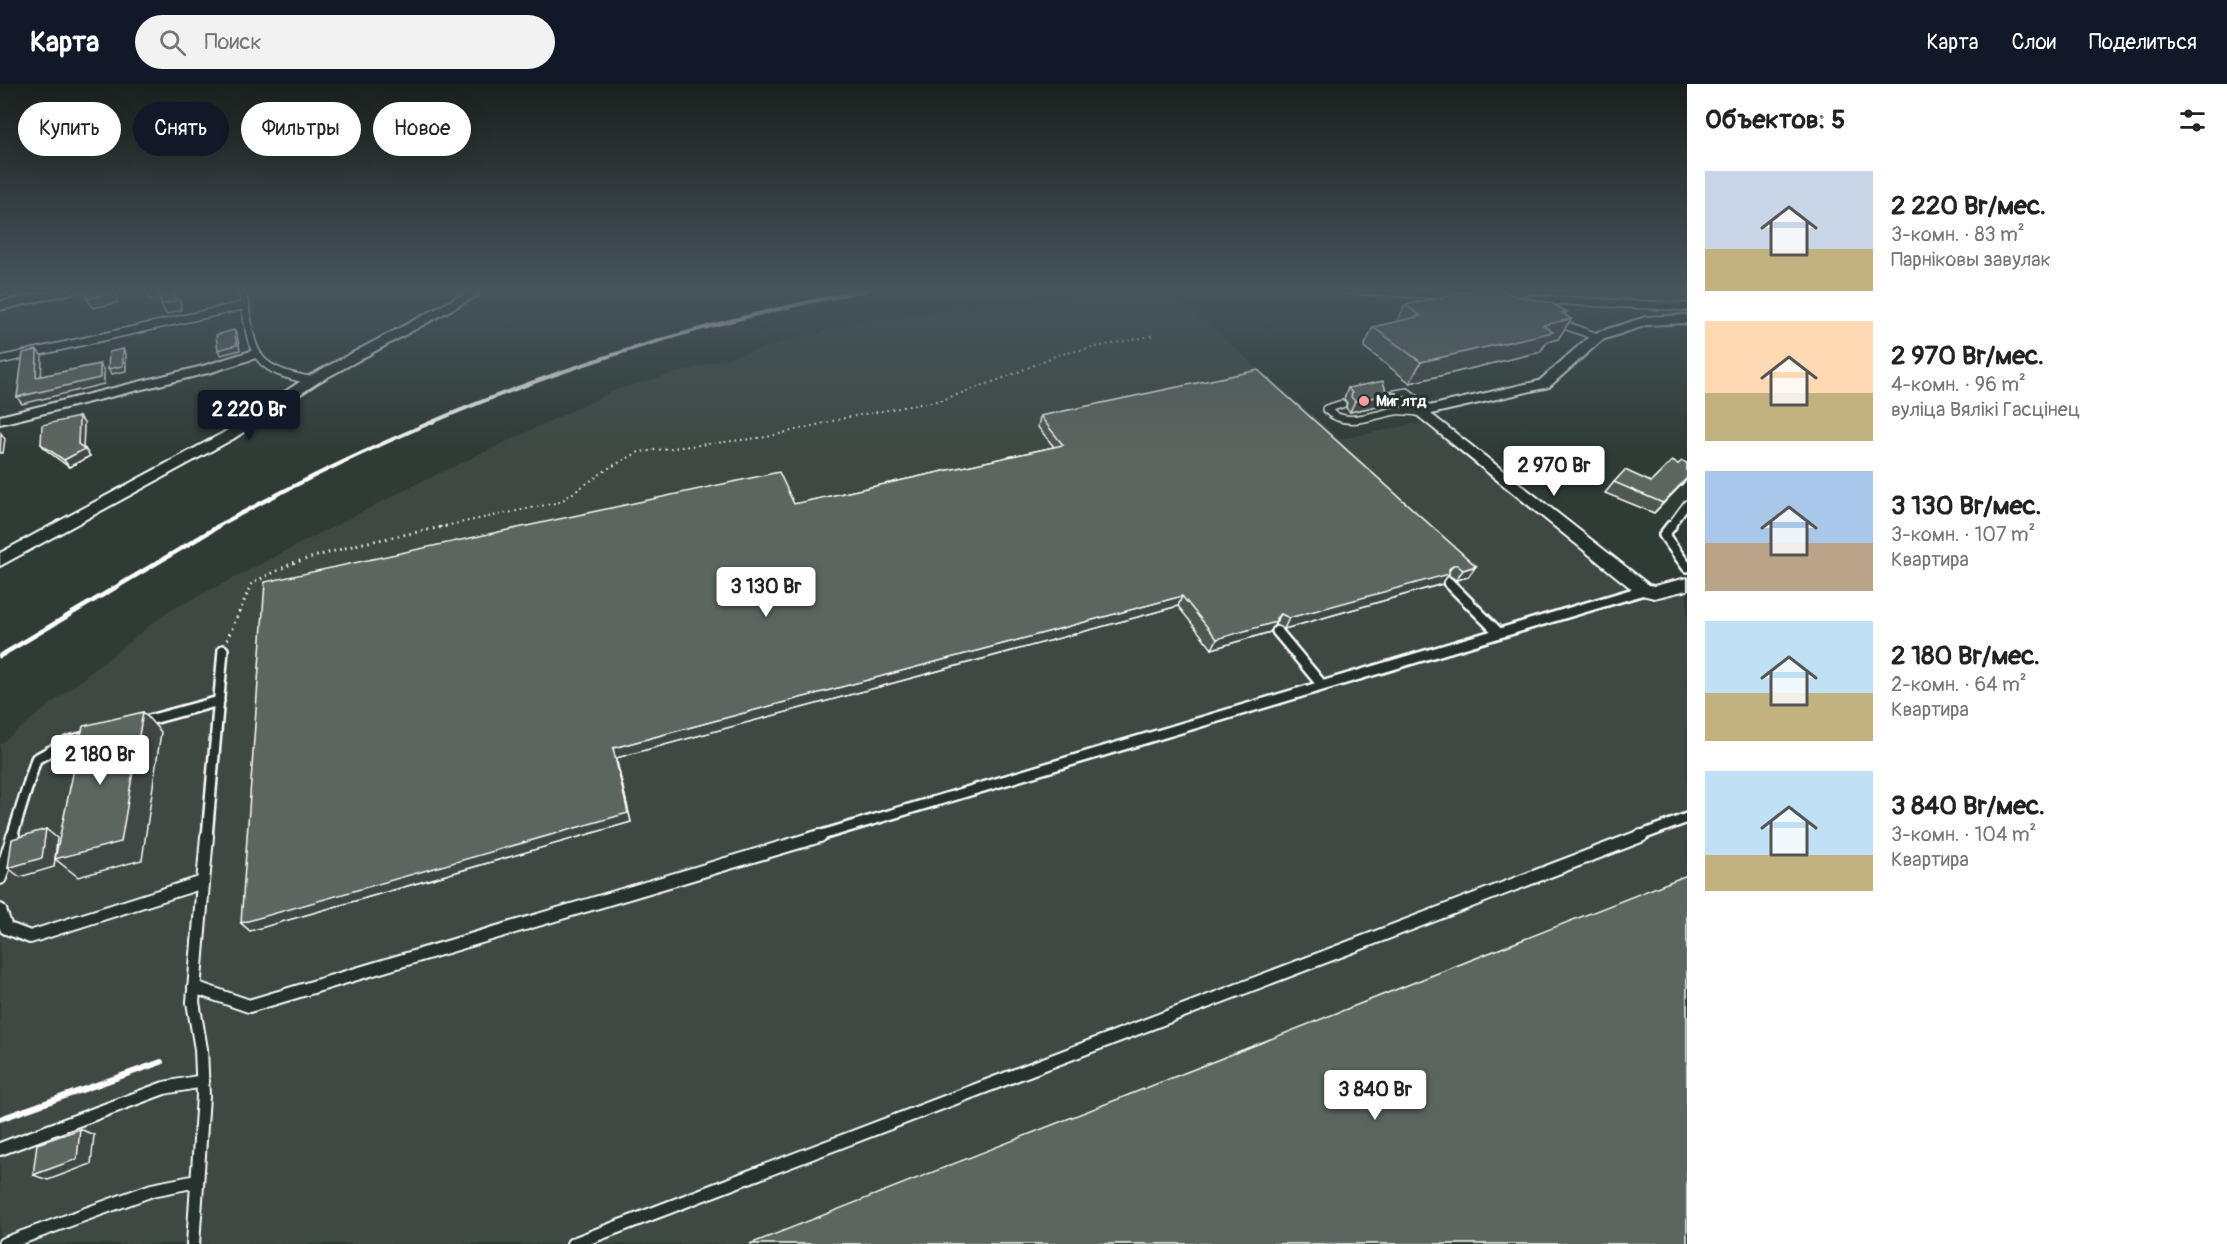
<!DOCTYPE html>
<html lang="ru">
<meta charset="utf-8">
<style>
body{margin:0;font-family:Pangolin,sans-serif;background:#f2f2f2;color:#222;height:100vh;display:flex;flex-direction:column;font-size:22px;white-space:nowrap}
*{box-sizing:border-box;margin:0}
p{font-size:20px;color:#767676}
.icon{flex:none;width:33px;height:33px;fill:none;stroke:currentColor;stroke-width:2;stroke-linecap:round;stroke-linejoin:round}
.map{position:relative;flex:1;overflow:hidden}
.panel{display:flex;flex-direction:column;background:#fff;width:540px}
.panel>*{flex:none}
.top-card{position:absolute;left:18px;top:18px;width:570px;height:54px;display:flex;gap:12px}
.price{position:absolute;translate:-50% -51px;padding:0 14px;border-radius:6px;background:#fff;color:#222;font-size:20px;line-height:39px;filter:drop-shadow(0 2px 3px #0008)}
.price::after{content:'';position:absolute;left:50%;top:36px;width:18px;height:14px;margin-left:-9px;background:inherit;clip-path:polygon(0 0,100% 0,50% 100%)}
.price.selected{background:#111827;color:#fff}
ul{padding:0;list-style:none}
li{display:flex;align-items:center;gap:18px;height:150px;padding:0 18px}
li span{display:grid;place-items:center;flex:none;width:168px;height:120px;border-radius:0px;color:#555}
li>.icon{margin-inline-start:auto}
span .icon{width:72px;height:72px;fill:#fffc;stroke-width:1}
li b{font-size:26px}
h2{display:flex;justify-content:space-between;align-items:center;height:72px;padding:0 18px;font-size:26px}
.chip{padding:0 21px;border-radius:27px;background:#fff;box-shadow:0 6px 24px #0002;font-size:21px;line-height:54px}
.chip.selected{background:#111827;color:#fff}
header{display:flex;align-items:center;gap:36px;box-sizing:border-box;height:84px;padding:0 30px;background:#111827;color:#fff}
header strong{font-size:28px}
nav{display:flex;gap:33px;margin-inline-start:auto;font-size:21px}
.search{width:420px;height:54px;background:#f2f2f2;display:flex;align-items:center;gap:15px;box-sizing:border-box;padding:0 21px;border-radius:33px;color:#767676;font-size:22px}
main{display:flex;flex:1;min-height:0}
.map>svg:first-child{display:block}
</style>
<header>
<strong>Карта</strong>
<div class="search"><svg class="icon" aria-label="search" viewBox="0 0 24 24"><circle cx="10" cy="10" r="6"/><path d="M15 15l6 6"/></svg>Поиск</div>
<nav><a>Карта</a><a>Слои</a><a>Поделиться</a></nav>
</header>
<main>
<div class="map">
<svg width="1687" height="1160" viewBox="0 0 1687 1160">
<rect width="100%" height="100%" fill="#2f3b35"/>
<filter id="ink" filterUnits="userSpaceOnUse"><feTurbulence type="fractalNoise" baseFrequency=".0167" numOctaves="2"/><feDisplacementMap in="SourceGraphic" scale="12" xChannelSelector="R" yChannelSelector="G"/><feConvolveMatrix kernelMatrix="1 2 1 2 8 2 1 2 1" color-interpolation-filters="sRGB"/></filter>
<g filter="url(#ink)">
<!-- built -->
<path fill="#3c4842" d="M1136 206H1168L1340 355 1414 340 1447 341 1644 514 1655 517 1687 507V1160H0V660L167 528 412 402 618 305 861 237Z
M1290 206H1687V229L1514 227 1484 217Z"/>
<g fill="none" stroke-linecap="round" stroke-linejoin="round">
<defs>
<path id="service-far2" d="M242 206C254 263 245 286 312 296
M1346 206 1461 212
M1526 215 1687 223
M1557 238 1597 253
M0 276 246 221
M1385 312 1407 308 1430 326
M1342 320 1326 325C1344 345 1373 331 1395 327 1404 326 1412 328 1420 328
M1670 443 1687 420"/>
<path id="service-far1" d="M1671 442 1664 451 1687 483
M1448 498 1498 548
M1277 547 1322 601
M138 639 219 617
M12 753 36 675 69 657 93 651
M207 753 223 566
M815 753 1644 506
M1637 753 1687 734"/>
<path id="service" d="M0 794 13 752
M0 826 6 844 30 853 203 798
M194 903 249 922 820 752
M0 1065 164 1004 203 997
M4 1160 152 1106 197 1097
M193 1160 203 1012 201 965 193 918 207 752
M573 1160 1641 752"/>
<path id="minor" d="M58 206H84L0 226V218Z
M471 206H487L317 299 233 355 0 482V469L223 349 307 293Z
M1687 231V239L1647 241 1602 256 1549 303 1431 330 1649 501 1654 502 1687 494V506L1654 514 1638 510 1413 328 1420 324 1539 297 1592 250 1646 233Z
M254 266 259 267 261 270 259 273 212 288 0 340V332L203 282Z"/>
</defs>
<!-- service-far2 casing -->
<use href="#service-far2" stroke="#fff" stroke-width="10"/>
<!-- service-far1 casing -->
<use href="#service-far1" stroke="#fff" stroke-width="14"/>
<!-- service casing -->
<use href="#service" stroke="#fff" stroke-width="16"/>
<!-- minor casing -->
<use href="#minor" stroke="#fff" stroke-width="4"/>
<!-- path-far1 -->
<path stroke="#fff" stroke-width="2" stroke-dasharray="1.5 4" stroke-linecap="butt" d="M440 443 560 418 609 384 639 368 767 353 849 333 942 316 1009 292 1057 271 1155 251"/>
<!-- path -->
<path stroke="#fff" stroke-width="3" stroke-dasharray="1.5 4.5" stroke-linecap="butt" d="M227 556 252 499 293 479 359 460 447 442"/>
<!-- service-far2 -->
<use href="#service-far2" stroke="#26332d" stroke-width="7"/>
<!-- service-far1 -->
<use href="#service-far1" stroke="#26332d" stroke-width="9"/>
<!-- service -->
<use href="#service" stroke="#26332d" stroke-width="12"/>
<!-- minor -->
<use href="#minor" fill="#26332d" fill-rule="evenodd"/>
<!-- rail-far2 -->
<path stroke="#fff" stroke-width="4" d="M216 443C424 329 634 251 867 206"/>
<!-- rail-far1 -->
<path stroke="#fff" stroke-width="4.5" d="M0 572 219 442"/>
<!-- rail -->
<path stroke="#fff" stroke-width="6" d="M0 1035 161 978"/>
</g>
<!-- wall -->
<path fill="#4e5853" stroke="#fff" stroke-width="1.5" d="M1466 206H1505L1512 211 1565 231 1571 235 1558 255 1547 258 1540 268 1410 299 1364 263 1373 243 1397 238 1405 221 1465 208Z
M1348 304 1386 307 1396 309 1391 319 1350 328 1346 324 1347 319 1344 315Z
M1040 332 1476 482 1468 493 1456 496 1450 492H1447L1442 500 1284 545 1275 541 1270 548 1212 565 1178 522 616 674 631 738 250 847 241 839 794 420 1054 363 1038 343Z
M79 333 84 339 83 363 90 372 69 383 46 366 41 360Z
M1678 380 1687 395 1654 429 1605 409 1614 398H1651Z"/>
<!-- shaded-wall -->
<path fill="#404744" stroke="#fff" stroke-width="1.5" d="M0 206H19V207L0 212Z
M111 206H117V219L93 224 87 215Z
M148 206H160L164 213 150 216 145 207Z
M175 206H179L181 226 166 230 161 221Z
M1567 228 1561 237 1571 235 1558 255 1547 258 1540 268 1410 299 1421 278 1543 241 1562 229Z
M234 246 237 251 240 266 221 271 218 266Z
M123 265 126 270V287L112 290 108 285Z
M37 266 42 272 41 300 36 293Z
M100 280 104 287V300L22 320 17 313Z
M1396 309 1391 319 1350 328 1355 317Z
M79 333 84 339 83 366 85 365 90 372 69 383 64 376 78 360Z
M1 349 5 355 3 369H0Z
M1687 394V395L1654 429 1663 419Z
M1453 481 1447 490H1449L1442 500 1284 545 1289 534 1449 485Z
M1476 482 1468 493 1456 496 1463 486Z
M1182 512 1178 522 616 674 631 738 250 847 241 839 613 664Z
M1281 530 1270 548 1212 565 1217 555 1276 534Z
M143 628 161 648 142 776 78 793 55 775 54 783 20 793 8 784 46 745 57 754 55 775Z
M80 1045 94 1051 91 1080 48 1096 33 1091Z"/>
<!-- building -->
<path fill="#5b6661" stroke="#fff" stroke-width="1.5" d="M86 206H111V209L87 215Z
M159 206H175L176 217 161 221Z
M1469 206H1505L1512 211 1552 219 1567 228 1562 229 1571 235 1543 241 1553 248 1421 278 1373 243 1421 232 1405 221 1470 207Z
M234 246 237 261 218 266 216 251Z
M123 265V282L108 285 109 268Z
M37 266 36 293 100 280V294L17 313 23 269Z
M1258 286 1476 482 1463 486 1457 481H1453L1449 485V490L1289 534 1281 530 1276 534V538L1217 555 1182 512 613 664 628 729 241 839 265 498 779 388 794 420 1063 361 1040 332Z
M1383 297 1386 307 1396 309 1355 317 1351 313 1352 309 1348 304Z
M79 333 78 360 85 365 64 376 41 360 42 341Z
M1672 377 1678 380 1682 377 1687 379V394L1663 419 1614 398 1625 386 1651 398Z
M143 628 121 758 55 775 83 642Z
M46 745 42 774 8 784 12 755Z
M1687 791V1160H750Z
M80 1045 77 1075 33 1091 37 1060Z"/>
</g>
<!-- sky -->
<linearGradient id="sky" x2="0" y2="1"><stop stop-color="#1a201d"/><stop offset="0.56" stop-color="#47555c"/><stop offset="1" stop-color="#47555c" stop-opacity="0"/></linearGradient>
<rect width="1687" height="369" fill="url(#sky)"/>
<!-- markers -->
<circle fill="#ff9aa2" stroke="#26332d" stroke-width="2" cx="1364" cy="317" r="6"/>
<g text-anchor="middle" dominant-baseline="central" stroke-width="6" stroke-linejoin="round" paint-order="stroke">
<!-- far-poi labels -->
<g font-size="15" font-weight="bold" fill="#fff" stroke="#26332d" text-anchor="start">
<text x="1376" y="317">Миг лтд</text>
</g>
</g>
</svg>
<b class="price selected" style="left:249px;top:357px">2 220 Br</b>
<b class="price" style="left:1554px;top:413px">2 970 Br</b>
<b class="price" style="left:766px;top:534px">3 130 Br</b>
<b class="price" style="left:100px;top:702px">2 180 Br</b>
<b class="price" style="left:1375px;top:1037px">3 840 Br</b>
<div class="top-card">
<a class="chip">Купить</a>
<a class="chip selected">Снять</a>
<a class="chip">Фильтры</a>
<a class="chip">Новое</a>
</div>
</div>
<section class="panel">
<h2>Объектов: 5<svg class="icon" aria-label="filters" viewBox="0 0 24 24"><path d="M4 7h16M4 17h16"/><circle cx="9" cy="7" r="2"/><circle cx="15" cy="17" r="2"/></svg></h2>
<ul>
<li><span style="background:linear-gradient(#c9d6e8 65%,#c2b280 0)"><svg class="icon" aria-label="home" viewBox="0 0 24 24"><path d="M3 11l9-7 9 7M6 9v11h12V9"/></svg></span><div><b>2 220 Br/мес.</b><p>3-комн. · 83 m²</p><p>Парніковы завулак</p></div></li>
<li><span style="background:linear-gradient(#ffd9b3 60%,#c2b280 0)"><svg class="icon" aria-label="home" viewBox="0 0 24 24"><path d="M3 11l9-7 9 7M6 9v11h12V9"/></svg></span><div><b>2 970 Br/мес.</b><p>4-комн. · 96 m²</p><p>вуліца Вялікі Гасцінец</p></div></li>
<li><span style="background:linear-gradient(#a9c7e8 60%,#b9a48a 0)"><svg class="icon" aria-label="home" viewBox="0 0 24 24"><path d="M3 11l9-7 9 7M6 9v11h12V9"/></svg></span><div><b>3 130 Br/мес.</b><p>3-комн. · 107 m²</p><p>Квартира</p></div></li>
<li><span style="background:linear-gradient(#bfe0f5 60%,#c2b280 0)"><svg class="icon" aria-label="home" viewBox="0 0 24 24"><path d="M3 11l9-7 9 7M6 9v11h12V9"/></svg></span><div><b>2 180 Br/мес.</b><p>2-комн. · 64 m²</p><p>Квартира</p></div></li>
<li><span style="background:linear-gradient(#bfe0f5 70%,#c2b280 0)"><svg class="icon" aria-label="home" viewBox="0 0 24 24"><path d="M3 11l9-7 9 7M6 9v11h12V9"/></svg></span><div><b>3 840 Br/мес.</b><p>3-комн. · 104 m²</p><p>Квартира</p></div></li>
</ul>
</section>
</main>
